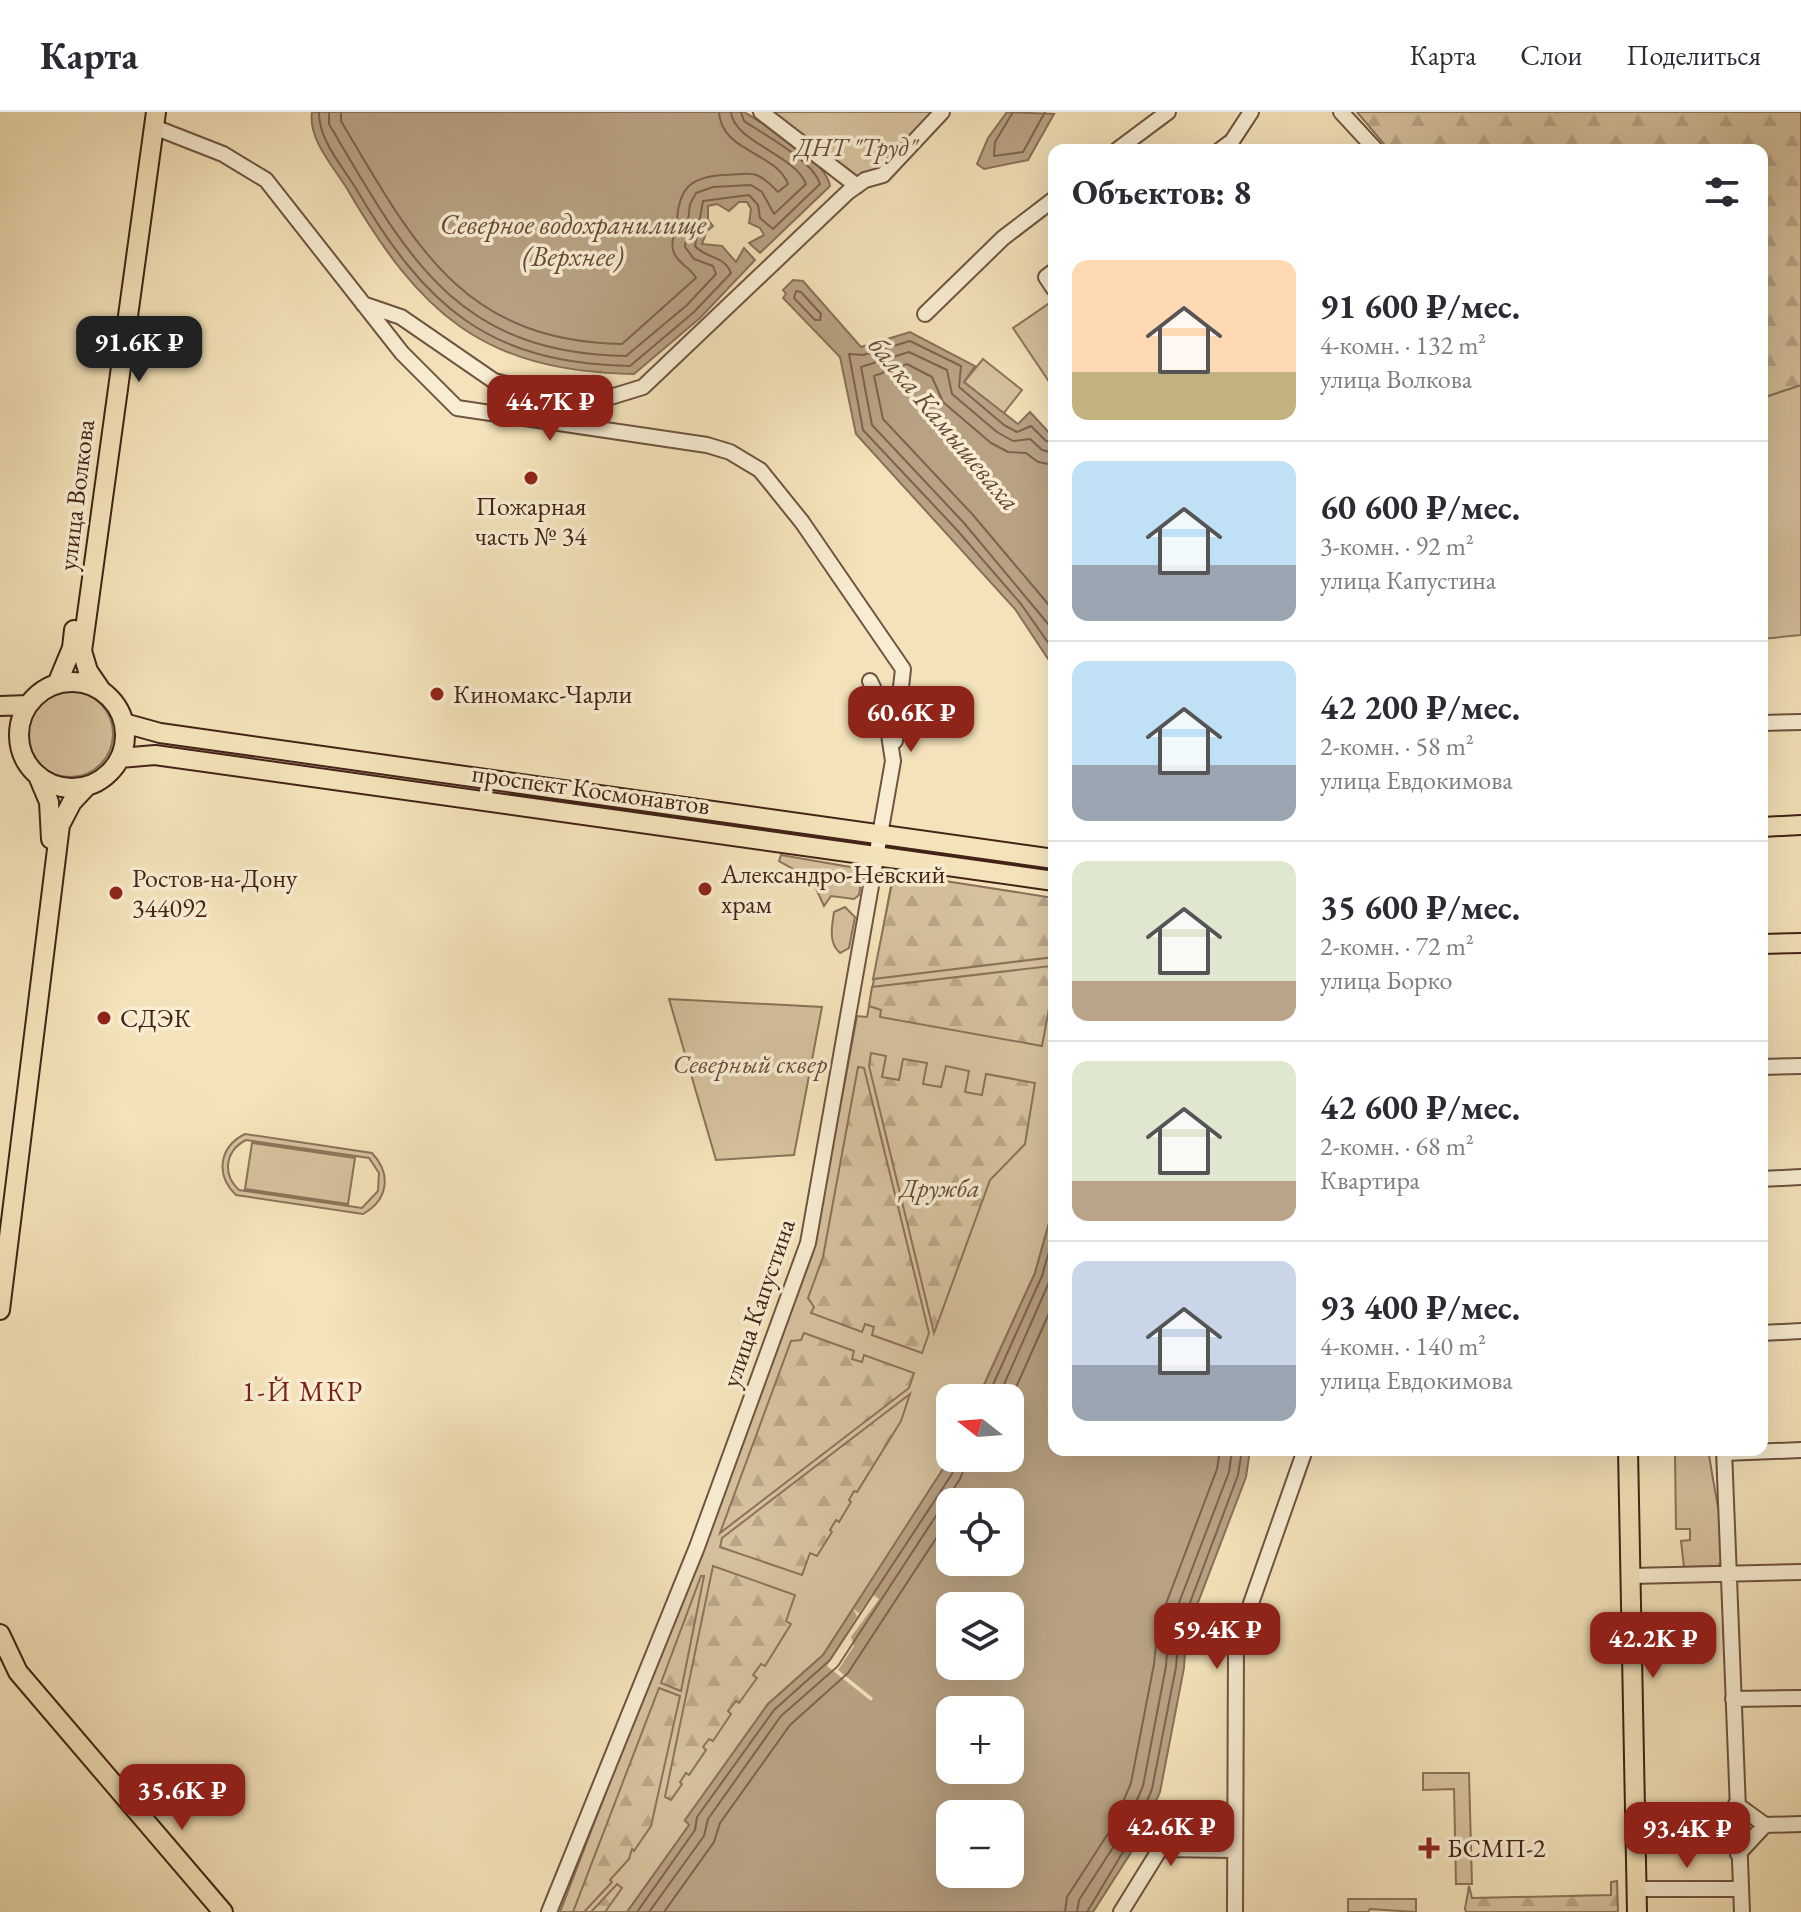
<!DOCTYPE html>
<html lang="ru">
<meta charset="utf-8">
<style>
body{margin:0;font-family:"EB Garamond",serif;background:#f2f2f3;color:#2b2b33;height:100vh;display:flex;flex-direction:column;font-size:30px;white-space:nowrap}
*{box-sizing:border-box;margin:0}
p{font-size:26px;color:#7c7c81}
.icon{flex:none;width:44px;height:44px;fill:none;stroke:currentColor;stroke-width:2;stroke-linecap:round;stroke-linejoin:round}
.map{position:relative;flex:1;overflow:hidden}
.sheet{position:absolute;left:1048px;top:32px;width:720px;height:1312px;display:flex;flex-direction:column;background:#fff;border-radius:16px;box-shadow:0 8px 32px #0002}
.sheet>*{flex:none}
.needle{width:52px;rotate:287deg}
.controls{position:absolute;left:936px;top:1272px;display:grid;gap:16px}
.controls a{display:grid;place-items:center;width:88px;height:88px;border-radius:16px;background:#fff;box-shadow:0 8px 32px #0002;font-size:40px}
.price{position:absolute;translate:-50% -68px;padding:0 18px;border-radius:16px;background:#8f2418;color:#fff;font-size:26px;line-height:52px;filter:drop-shadow(0 2px 4px #0008)}
.price::after{content:'';position:absolute;left:50%;top:48px;width:24px;height:18px;margin-left:-12px;background:inherit;clip-path:polygon(0 0,100% 0,50% 100%)}
.price.active{background:#222;color:#fff}
ul{padding:0;list-style:none}
li{display:flex;align-items:center;gap:24px;height:200px;padding:0 24px}
li+li{border-top:2px solid #e1e1e2}
li span{display:grid;place-items:center;flex:none;width:224px;height:160px;border-radius:16px;color:#555}
li>.icon{margin-inline-start:auto}
span .icon{width:96px;height:96px;fill:#fffc;stroke-width:1}
li b{font-size:34px}
h2{display:flex;justify-content:space-between;align-items:center;height:96px;padding:0 24px;font-size:34px}
header{display:flex;align-items:center;gap:48px;box-sizing:border-box;height:112px;padding:0 40px;background:#fff;border-bottom:2px solid #e1e1e2}
header strong{font-size:38px}
nav{display:flex;gap:44px;margin-inline-start:auto;font-size:28px}
.map>svg:first-child{display:block}
</style>
<header>
<strong>Карта</strong>
<nav><a>Карта</a><a>Слои</a><a>Поделиться</a></nav>
</header>
<div class="map">
<svg width="1801" height="1800" viewBox="0 0 1801 1800">
<defs>
<pattern id="forest-firs" width="22" height="20" patternUnits="userSpaceOnUse" patternTransform="scale(2)"><rect width="22" height="20" fill="#d6c29e"/><path d="M5 1l3.5 6h-7zM16 11l3.5 6h-7z" fill="#b9a687"/></pattern>
</defs>
<rect width="100%" height="100%" fill="#f4e3ba"/>
<filter id="stains"><feTurbulence type="fractalNoise" baseFrequency=".0025" numOctaves="4"/><feColorMatrix values="0 0 0 0 .2 0 0 0 0 .09 0 0 0 0 .02 0 0 0 .5 -.17"/></filter>
<radialGradient id="worn" r=".72"><stop offset=".6" stop-color="#630" stop-opacity="0"/><stop offset="1" stop-color="#630" stop-opacity=".3"/></radialGradient>
<!-- green -->
<path fill="#d6c29e" stroke="#8d725a" stroke-width="2" fill-rule="evenodd" d="M754 0H945L893 57 849 77 807 36Z
M1054 188V277L1013 216Z
M983 247 1022 278 1003 302 964 270Z
M1801 273V523L1762 527V286Z
M27 622a43 43 0 1 1 86 0a43 43 0 1 1-86 0Z
M781 743 856 756 862 765 859 783 854 787 831 784 824 794 812 768 779 749Z
M893 763 1054 787V1093L1035 1161 978 1286H950V1346L945 1357 823 1543 768 1592 685 1709 690 1712 627 1800H560L813 1141 857 904 867 905Z
M845 795 855 805 849 836 840 841C828 831 832 814 834 800Z
M669 887 822 895 794 1043 716 1048Z
M245 1022 372 1041C392 1062 388 1088 363 1102L236 1083C215 1063 219 1035 245 1022ZM246 1028 369 1046 379 1061 378 1079 362 1096 239 1078C222 1062 225 1039 246 1028Z
M252 1031 355 1046 348 1092 245 1077Z
M1675 1342H1709C1714 1379 1723 1411 1724 1448L1718 1454 1684 1455 1681 1429 1690 1428V1417H1676Z
M1423 1661H1469L1472 1772H1456L1454 1677 1423 1678Z
M1348 1787H1416V1800L1370 1797 1368 1800H1348Z"/>
<!-- forest -->
<path fill="url(#forest-firs)" stroke="#8d725a" stroke-width="2" d="M1357 0H1801V273L1762 286V38H1389Z
M894 761 1054 786V845L873 867Z
M1051 854 1054 870 1042 934 880 905 881 898 869 894 872 875Z
M871 941 886 944 882 965 899 968 903 947 927 951 923 972 941 975 946 954 969 959 965 980 982 983 986 962 1035 971 1025 1032 990 1068 934 1221 869 954Z
M858 955 864 956 929 1221 922 1241 872 1223 874 1215 865 1212 862 1220 811 1201 814 1195 808 1186 823 1145Z
M804 1221 854 1239 852 1247 862 1250 864 1243 914 1261 909 1276 720 1421 791 1229 801 1228Z
M910 1282 901 1309 857 1380 854 1379 849 1388 851 1390 839 1410 836 1408 830 1418 832 1420 817 1444 810 1441 802 1463 720 1435 722 1426Z
M713 1454 795 1483 786 1509 791 1512 765 1554 761 1552 753 1563 757 1566 739 1591 736 1589 728 1599 731 1602 713 1629 709 1627 703 1635 706 1638 689 1663 686 1661 680 1670 682 1672 671 1688 665 1685Z
M701 1464H704L681 1579 661 1571Z
M659 1576 680 1584 651 1714 634 1739 632 1737 629 1747 610 1768 612 1770 584 1800H573Z
M1617 1769 1618 1800H1466L1465 1797 1469 1774 1472 1786 1611 1783V1770Z
M617 1772 622 1776 605 1800H591Z"/>
<!-- water -->
<path fill="#b8a283" stroke="#8a6f58" stroke-width="2" fill-rule="evenodd" d="M312 0H744C765 13 827 49 830 74L760 141 749 131 764 123 760 116 749 111 751 97 747 90H739L729 99 717 92 708 94V108L713 114 707 119 702 132 722 134 736 150 744 136 755 148 700 206 634 262C482 259 420 202 346 75 332 53 308 26 312 0Z
M1007 0 1054 2 1028 48 984 57 977 52 988 26Z
M793 168 803 169 861 235 910 220 975 254 964 270 1018 312 1030 300 1054 326V556L1015 497 856 322 840 245 783 186 786 182 783 178Z
M1054 1093V1338H1250L1246 1365 1186 1522 1184 1556 1160 1680 1139 1728 1093 1800H627L689 1713 685 1708 768 1592 823 1543 950 1346H1010V1286H978L1035 1161ZM950 1390H1010V1450H950ZM950 1494H1010V1554H950ZM950 1598H1010V1658H950ZM950 1702H1010V1762H950Z"/>
<!-- pier -->
<path fill="#f4e3ba" d="M872 1482 879 1487 851 1525 854 1534 838 1558 873 1586 871 1589 827 1554 857 1504 853 1497 859 1501Z"/>
<g fill="none" stroke-linecap="round" stroke-linejoin="round">
<!-- shore -->
<path stroke="#7e624d" stroke-width="2" d="M319 0C318 26 341 53 355 75 425 194 487 251 630 254L694 200 731 161C724 143 706 147 695 134L703 89 749 83 758 93 760 106 773 117 820 72C813 49 765 23 744 9L741 0
M329 0V12C407 144 455 241 626 244L687 193 716 162 713 154 694 147 685 135 690 92 696 81 713 75 751 73 762 80 774 102 806 72C795 43 733 29 731 0
M341 0V9C414 132 462 229 622 232L696 166C691 155 677 152 673 138 670 127 677 118 677 108 679 76 691 65 723 63 753 62 755 56 778 80L788 72C776 40 721 40 719 0
M1013 0 995 30 994 44 1023 40 1045 0
M796 179 801 180 821 202 820 208H815L794 186Z
M1054 330 1046 329 1031 314 1017 320 1004 313 959 275 961 254 910 229 863 243 849 242 863 318 957 418 1021 492 1054 539
M1054 341 1042 338 1030 327 1013 329 997 320 952 282 947 258 909 240 861 255 872 313 964 411 1054 519
M1054 353 1038 350 1026 341 1008 340 991 331 943 290 932 265 907 252 874 264 883 307 973 403 1054 499
M987 1286 1042 1164 1054 1122
M998 1286 1054 1159
M1010 1289 1054 1190
M637 1800 695 1718 697 1705 774 1598 830 1548 952 1362 958 1346
M649 1800 704 1724 708 1707 781 1604 838 1554 960 1367 968 1346
M664 1800 714 1730 720 1711 790 1613 848 1561 950 1405
M1065 1800 1067 1785 1113 1714 1131 1671 1154 1552 1158 1513 1217 1357 1220 1338
M1077 1800 1079 1788 1123 1720 1143 1674 1166 1554 1169 1517 1229 1360 1232 1338
M1087 1800 1132 1725 1152 1677 1176 1555 1179 1520 1238 1363 1242 1338"/>
<!-- stream -->
<path stroke="#8a6f58" stroke-width="3" d="M1053 685 1054 677"/>
<defs>
<path id="minor" d="M761 0 857 74
M1341 0 1376 38
M154 15 223 42 266 68 402 241 457 296 707 333 730 340 760 358 802 410 903 557 895 629
M1117 38 1168 0
M1220 38 1232 29 1251 0
M1054 159 1046 165 1054 177
M363 192 401 205 494 269 548 282 604 287 643 275 848 80 865 68 883 63 942 0
M925 202 1003 126 1054 87
M1762 611 1801 610
M1762 955 1801 954
M1762 1067 1801 1065
M1762 1221 1801 1219
M1724 1338 1742 1800
M1724 1341 1801 1338
M1631 1464 1801 1460
M1733 1587 1801 1586
M1736 1692 1765 1713 1738 1742
M1765 1713 1801 1712
M1636 1777H1739
M549 1800 697 1435 808 1131 893 649 886 603 870 569
M1121 1800 1160 1737 1235 1738
M1235 1800 1236 1534 1305 1338"/>
<path id="major" d="M19 623a53 53 0 1 1 106 0a53 53 0 1 1-106 0Z
M57 572 72 536 74 518
M101 578 88 559 82 539 156 0
M0 594 28 593
M124 611 160 621 1054 747
M120 646 155 643 1054 769
M38 664 49 690 51 727
M1762 715 1801 713
M1762 832 1801 831
M0 1198 60 713 72 690 87 674
M1628 1338 1637 1800
M0 1522 18 1560 223 1800"/>
</defs>
<!-- minor casing -->
<use href="#minor" stroke="#705340" stroke-width="18"/>
<!-- major casing -->
<use href="#major" stroke="#442317" stroke-width="22"/>
<!-- minor -->
<use href="#minor" stroke="#f8edd2" stroke-width="14"/>
<!-- major -->
<use href="#major" stroke="#f4e3ba" stroke-width="18"/>
</g>
<!-- markers -->
<g fill="#8f2418" stroke="#f8edd2" stroke-width="3">
<circle cx="531" cy="366" r="8"/>
<circle cx="437" cy="582" r="8"/>
<circle cx="705" cy="777" r="8"/>
<circle cx="116" cy="781" r="8"/>
<circle cx="104" cy="906" r="8"/>
<path d="M1425 1724h8v8h8v8h-8v8h-8v-8h-8v-8h8z"/>
</g>
<g text-anchor="middle" dominant-baseline="central" stroke-width="7" stroke-linejoin="round" paint-order="stroke">
<!-- park labels -->
<g font-size="26" font-style="italic" fill="#684b39" stroke="#f8edd2">
<text x="856" y="35">ДНТ "Труд"</text>
<text x="750" y="952">Северный сквер</text>
<text x="940" y="1076">Дружба</text>
</g>
<!-- street labels -->
<g font-size="26" fill="#442317" stroke="#f8edd2">
<text transform="translate(76 383) rotate(-83)">улица Волкова</text>
<text transform="translate(591 677) rotate(8)">проспект Космонавтов</text>
<text transform="translate(758 1191) rotate(-71)">улица Капустина</text>
</g>
<!-- poi labels -->
<g font-size="26" fill="#442317" stroke="#f8edd2" text-anchor="start">
<text x="531" y="394" text-anchor="middle">Пожарная<tspan x="531" dy="30">часть № 34</tspan></text>
<text x="453" y="582">Киномакс-Чарли</text>
<text x="721" y="762">Александро-Невский<tspan x="721" dy="30">храм</tspan></text>
<text x="132" y="766">Ростов-на-Дону<tspan x="132" dy="30">344092</tspan></text>
<text x="120" y="906">СДЭК</text>
<text x="1447" y="1736">БСМП-2</text>
</g>
<!-- water labels -->
<g font-size="28" font-style="italic" fill="#674937" stroke="#f8edd2">
<text x="573" y="112">Северное водохранилище<tspan x="573" dy="32">(Верхнее)</tspan></text>
<text transform="translate(945 311) rotate(50)">балка Камышеваха</text>
</g>
<!-- neighbourhood labels -->
<g font-size="28" letter-spacing="2" fill="#7a1f14" stroke="#f8edd2">
<text x="303" y="1279">1-Й МКР</text>
</g>
</g>
<rect width="100%" height="100%" filter="url(#stains)"/>
<rect width="100%" height="100%" fill="url(#worn)"/>
</svg>
<div class="controls">
<a><svg class="needle" viewBox="-14 -14 28 28"><path d="M0-13l5 13h-10z" fill="#e53935"/><path d="M0 13l5-13h-10z" fill="#7c7c81"/></svg></a>
<a><svg class="icon" aria-label="locate" viewBox="0 0 24 24"><circle cx="12" cy="12" r="6"/><path d="M12 2v4M12 18v4M2 12h4M18 12h4"/></svg></a>
<a><svg class="icon" aria-label="layers" viewBox="0 0 24 24"><path d="M12 4l9 5-9 5-9-5zM3 14l9 5 9-5"/></svg></a>
<a>+</a>
<a>−</a>
</div>
<b class="price active" style="left:139px;top:272px">91.6K ₽</b>
<b class="price" style="left:550px;top:331px">44.7K ₽</b>
<b class="price" style="left:911px;top:642px">60.6K ₽</b>
<b class="price" style="left:1217px;top:1559px">59.4K ₽</b>
<b class="price" style="left:1653px;top:1568px">42.2K ₽</b>
<b class="price" style="left:182px;top:1720px">35.6K ₽</b>
<b class="price" style="left:1171px;top:1756px">42.6K ₽</b>
<b class="price" style="left:1687px;top:1758px">93.4K ₽</b>
<section class="sheet">
<h2>Объектов: 8<svg class="icon" aria-label="filters" viewBox="0 0 24 24"><path d="M4 7h16M4 17h16"/><circle cx="9" cy="7" r="2"/><circle cx="15" cy="17" r="2"/></svg></h2>
<ul>
<li><span style="background:linear-gradient(#ffd9b3 70%,#c2b280 0)"><svg class="icon" aria-label="home" viewBox="0 0 24 24"><path d="M3 11l9-7 9 7M6 9v11h12V9"/></svg></span><div><b>91 600 ₽/мес.</b><p>4-комн. · 132 m²</p><p>улица Волкова</p></div></li>
<li><span style="background:linear-gradient(#bfe0f5 65%,#9aa5b1 0)"><svg class="icon" aria-label="home" viewBox="0 0 24 24"><path d="M3 11l9-7 9 7M6 9v11h12V9"/></svg></span><div><b>60 600 ₽/мес.</b><p>3-комн. · 92 m²</p><p>улица Капустина</p></div></li>
<li><span style="background:linear-gradient(#bfe0f5 65%,#9aa5b1 0)"><svg class="icon" aria-label="home" viewBox="0 0 24 24"><path d="M3 11l9-7 9 7M6 9v11h12V9"/></svg></span><div><b>42 200 ₽/мес.</b><p>2-комн. · 58 m²</p><p>улица Евдокимова</p></div></li>
<li><span style="background:linear-gradient(#dfe7d0 75%,#b9a48a 0)"><svg class="icon" aria-label="home" viewBox="0 0 24 24"><path d="M3 11l9-7 9 7M6 9v11h12V9"/></svg></span><div><b>35 600 ₽/мес.</b><p>2-комн. · 72 m²</p><p>улица Борко</p></div></li>
<li><span style="background:linear-gradient(#dfe7d0 75%,#b9a48a 0)"><svg class="icon" aria-label="home" viewBox="0 0 24 24"><path d="M3 11l9-7 9 7M6 9v11h12V9"/></svg></span><div><b>42 600 ₽/мес.</b><p>2-комн. · 68 m²</p><p>Квартира</p></div></li>
<li><span style="background:linear-gradient(#c9d6e8 65%,#9aa5b1 0)"><svg class="icon" aria-label="home" viewBox="0 0 24 24"><path d="M3 11l9-7 9 7M6 9v11h12V9"/></svg></span><div><b>93 400 ₽/мес.</b><p>4-комн. · 140 m²</p><p>улица Евдокимова</p></div></li>
</ul>
</section>
</div>
